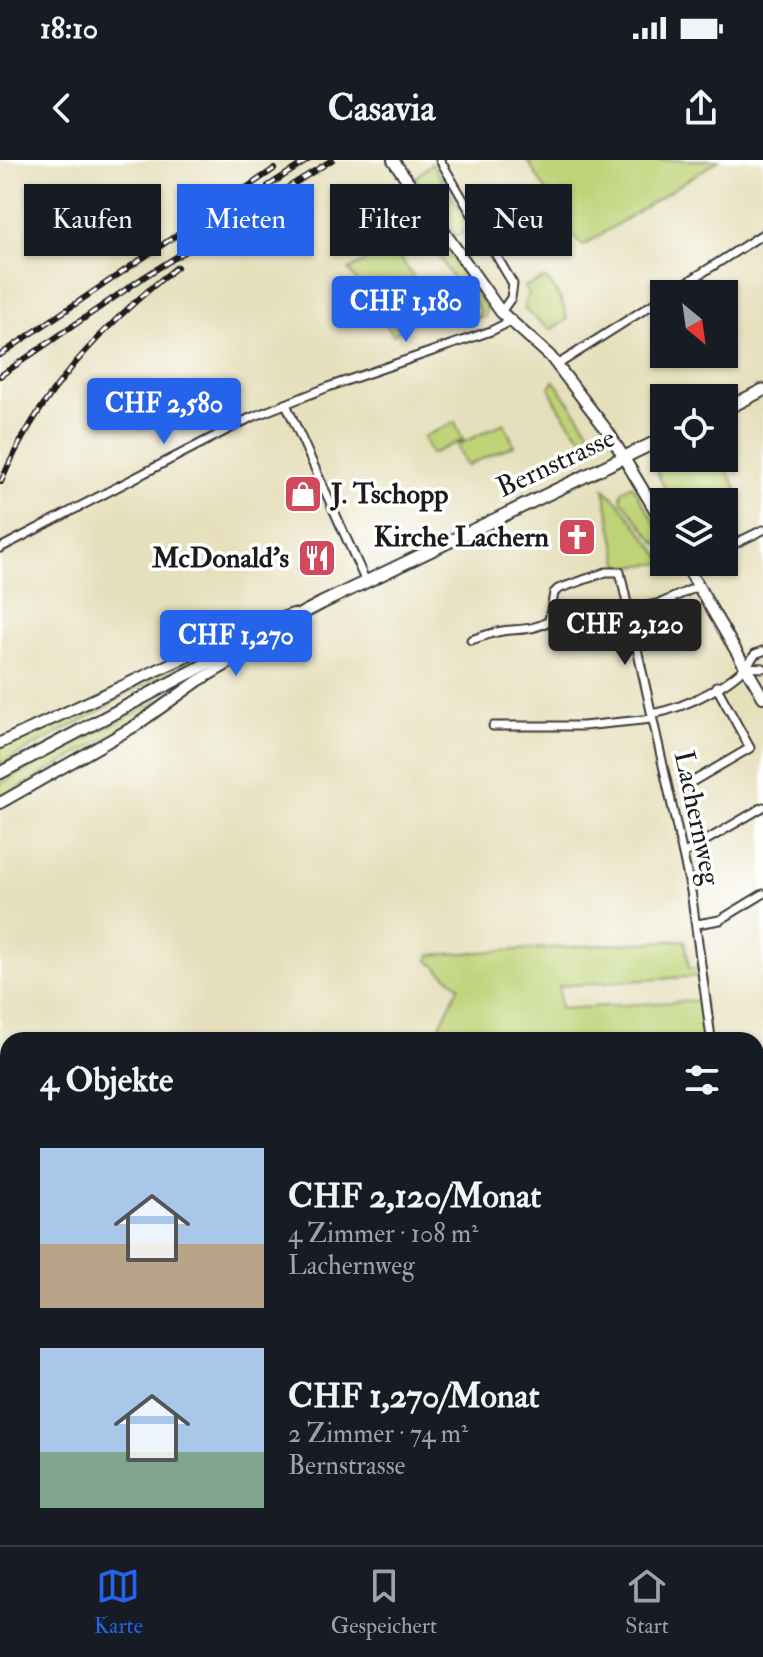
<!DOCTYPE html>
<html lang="de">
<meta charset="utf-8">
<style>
body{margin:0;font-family:"IM FELL Double Pica",serif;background:#242831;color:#f1f3f6;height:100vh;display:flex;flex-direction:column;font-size:30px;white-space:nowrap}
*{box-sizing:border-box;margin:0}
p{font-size:26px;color:#9ea1a6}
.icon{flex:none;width:44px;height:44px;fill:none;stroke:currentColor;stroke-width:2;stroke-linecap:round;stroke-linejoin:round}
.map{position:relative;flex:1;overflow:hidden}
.sheet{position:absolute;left:0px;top:872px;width:764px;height:514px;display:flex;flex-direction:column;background:#171b24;border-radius:24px 24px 0 0;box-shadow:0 2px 6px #0004}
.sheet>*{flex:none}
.hud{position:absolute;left:24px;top:24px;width:716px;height:72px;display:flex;gap:16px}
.needle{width:52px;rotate:151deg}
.tools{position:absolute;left:650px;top:120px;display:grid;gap:16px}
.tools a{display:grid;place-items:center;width:88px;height:88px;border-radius:0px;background:#171b24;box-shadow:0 2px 6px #0004;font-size:40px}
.price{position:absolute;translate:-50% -68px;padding:0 18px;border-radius:8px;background:#2563eb;color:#fff;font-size:26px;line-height:52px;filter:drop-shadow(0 2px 4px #0008)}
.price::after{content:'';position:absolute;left:50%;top:48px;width:24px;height:18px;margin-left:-12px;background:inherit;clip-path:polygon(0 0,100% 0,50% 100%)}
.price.on{background:#222;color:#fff}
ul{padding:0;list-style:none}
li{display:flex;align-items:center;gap:24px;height:200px;padding:0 40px}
li span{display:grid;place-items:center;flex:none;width:224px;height:160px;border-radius:0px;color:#555}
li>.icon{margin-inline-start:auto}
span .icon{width:96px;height:96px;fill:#fffc;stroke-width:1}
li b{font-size:34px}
h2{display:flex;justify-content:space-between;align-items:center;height:96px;padding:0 40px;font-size:34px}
.chip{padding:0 28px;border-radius:0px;background:#171b24;box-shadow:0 2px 6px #0004;font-size:28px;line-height:72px}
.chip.on{background:#2563eb;color:#fff}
.status{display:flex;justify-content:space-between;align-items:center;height:56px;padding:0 40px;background:#171b24;direction:ltr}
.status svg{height:22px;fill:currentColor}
header{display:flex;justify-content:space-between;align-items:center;height:104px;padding:0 40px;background:#171b24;font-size:36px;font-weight:800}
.tab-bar{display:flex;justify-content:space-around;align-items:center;height:112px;border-top:2px solid #363941;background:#171b24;font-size:22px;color:#9ea1a6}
.tab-bar a{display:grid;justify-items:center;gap:4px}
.tab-bar .on{color:#2563eb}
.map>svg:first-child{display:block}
</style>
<div class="status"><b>18:10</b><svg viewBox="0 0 49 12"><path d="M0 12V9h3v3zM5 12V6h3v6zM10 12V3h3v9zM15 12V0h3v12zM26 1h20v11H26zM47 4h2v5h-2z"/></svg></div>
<header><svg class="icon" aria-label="back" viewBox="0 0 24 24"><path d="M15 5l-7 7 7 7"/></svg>Casavia<svg class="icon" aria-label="share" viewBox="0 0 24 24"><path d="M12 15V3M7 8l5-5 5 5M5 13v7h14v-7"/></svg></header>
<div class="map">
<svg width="763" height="1385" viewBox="0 0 763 1385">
<rect width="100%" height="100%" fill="#fff"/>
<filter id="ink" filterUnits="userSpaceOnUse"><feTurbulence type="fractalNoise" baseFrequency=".0125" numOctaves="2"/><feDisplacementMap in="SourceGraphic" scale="16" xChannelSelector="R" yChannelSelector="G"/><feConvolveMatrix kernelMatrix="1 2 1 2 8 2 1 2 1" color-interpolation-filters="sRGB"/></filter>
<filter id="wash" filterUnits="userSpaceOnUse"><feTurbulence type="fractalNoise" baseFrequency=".006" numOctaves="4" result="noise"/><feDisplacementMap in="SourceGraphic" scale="32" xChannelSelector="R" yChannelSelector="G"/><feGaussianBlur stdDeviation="1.8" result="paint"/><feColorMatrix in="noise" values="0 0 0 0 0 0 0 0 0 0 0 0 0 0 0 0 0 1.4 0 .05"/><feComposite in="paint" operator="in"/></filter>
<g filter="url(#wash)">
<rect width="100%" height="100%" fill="#e6dfbb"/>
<!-- green -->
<path fill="#bed276" stroke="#6d7749" stroke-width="2" d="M527 0 586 3 601 0H719L583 86 574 76Z
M432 3 471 68 465 73 463 72 456 76 415 18Z
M400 28 486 147V156L476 159 480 151 466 130 461 132 421 67 395 32Z
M392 86 434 147 393 175 349 110Z
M543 119 547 120C558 133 564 143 567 160L550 170 525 150 524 144 529 134 524 127Z
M554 221 560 229 596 280 589 283C578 277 552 240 550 227Z
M455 262 463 280 431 294 423 277Z
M504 263 514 285 466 306 457 285Z
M664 293V298H720L737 329 729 337V342L725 343 724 348V342H673C664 326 648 308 664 293Z
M632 325 664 377V386L656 383 621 339 622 331Z
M604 329 617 340 666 403 620 407Z
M223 483 224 486 128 533 97 553 0 604V587Z
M174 532 134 562 0 639V624Z
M685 780 689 808H698L700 816 559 826 560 849 703 840 708 880H433L459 826 428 800 430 795Z
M756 955 763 957V1271L756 1269Z"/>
<!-- water -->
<path fill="#4eb2cd" stroke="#356774" stroke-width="2" d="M756 1312 763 1314V1385H741L704 1378H756Z"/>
</g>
<g filter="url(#ink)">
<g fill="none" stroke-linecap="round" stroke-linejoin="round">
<defs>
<path id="street" d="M440 0 513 124 511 138 501 152
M669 134 763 74
M557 205 664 137
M286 244 366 422
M0 388 250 258 331 226 491 171 509 162
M724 389 763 370
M687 408 701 402
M628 450 661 443 699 426
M471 480C484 476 498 470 511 470 525 469 536 469 549 461L554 433 558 429 606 412H620L691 731 711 878
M747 507 763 508
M652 554C684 548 738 523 755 494L763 491
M493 566H583L652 559
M685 626 750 588 716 526
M683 694 763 647
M697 764 720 760 763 734"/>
<path id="secondary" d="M393 0 501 152 550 196 609 273 664 365
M684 402 763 537
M0 583 224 479 293 454
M0 643 135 566 198 521 260 485 270 470"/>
<path id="primary" d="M724 250 763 230
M0 613 322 443 664 278"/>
<path id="highway" d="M0 1295 8 1296
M0 1314 8 1315
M321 1378 346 1385
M390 1378 416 1385"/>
</defs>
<!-- street casing -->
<use href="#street" stroke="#3a3934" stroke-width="11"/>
<!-- secondary casing -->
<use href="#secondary" stroke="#3a3934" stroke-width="14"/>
<!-- primary casing -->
<use href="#primary" stroke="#3a3934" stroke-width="15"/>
<!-- highway casing -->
<use href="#highway" stroke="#3a3934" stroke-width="16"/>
<!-- street -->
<use href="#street" stroke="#fff" stroke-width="7"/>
<!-- secondary -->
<use href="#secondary" stroke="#fff" stroke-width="10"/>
<!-- primary -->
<use href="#primary" stroke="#fff" stroke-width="11"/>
<!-- highway -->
<use href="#highway" stroke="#fff" stroke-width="12"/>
<defs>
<path id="rail" d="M268 26 308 0
M0 195 274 9
M0 216 144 117 332 0
M1 322C38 234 103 165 177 107"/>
</defs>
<!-- rail casing -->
<use href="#rail" stroke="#1c1c1c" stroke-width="6"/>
<!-- rail -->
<use href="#rail" stroke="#fff" stroke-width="3" stroke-dasharray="9" stroke-linecap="butt"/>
</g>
</g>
<!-- icons -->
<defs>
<symbol id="shop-square" viewBox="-11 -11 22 22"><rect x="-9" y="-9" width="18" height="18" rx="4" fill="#d1495b" stroke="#fff"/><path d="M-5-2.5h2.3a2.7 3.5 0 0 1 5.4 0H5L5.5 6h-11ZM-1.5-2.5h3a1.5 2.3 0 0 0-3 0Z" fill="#fff"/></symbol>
<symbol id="church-square" viewBox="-11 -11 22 22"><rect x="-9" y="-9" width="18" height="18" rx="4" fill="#d1495b" stroke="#fff"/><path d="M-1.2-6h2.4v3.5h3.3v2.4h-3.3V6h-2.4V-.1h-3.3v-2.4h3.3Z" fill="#fff"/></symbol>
<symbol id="restaurant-square" viewBox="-11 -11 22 22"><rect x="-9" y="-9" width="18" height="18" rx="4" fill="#d1495b" stroke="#fff"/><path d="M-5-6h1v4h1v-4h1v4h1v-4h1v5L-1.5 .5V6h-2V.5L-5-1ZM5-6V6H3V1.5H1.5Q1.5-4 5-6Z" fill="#fff"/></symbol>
</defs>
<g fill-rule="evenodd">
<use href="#shop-square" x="281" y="312" width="44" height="44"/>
<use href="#church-square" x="555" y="355" width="44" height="44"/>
<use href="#restaurant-square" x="295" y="376" width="44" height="44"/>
</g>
<g text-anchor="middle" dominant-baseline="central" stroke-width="7" stroke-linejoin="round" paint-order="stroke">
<!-- street labels -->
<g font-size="28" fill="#1c1c1c" stroke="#fff">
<text transform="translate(556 303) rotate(-25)">Bernstrasse</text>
<text transform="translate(697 658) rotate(78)">Lachernweg</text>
</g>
<!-- poi labels -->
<g font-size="28" font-weight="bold" fill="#1c1c1c" stroke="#fff" text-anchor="end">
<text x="331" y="334" text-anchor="start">J. Tschopp</text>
<text x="549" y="377">Kirche Lachern</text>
<text x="289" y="398">McDonald's</text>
</g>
</g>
</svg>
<div class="tools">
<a><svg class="needle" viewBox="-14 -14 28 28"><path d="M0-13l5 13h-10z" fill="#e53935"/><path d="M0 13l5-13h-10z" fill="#9ea1a6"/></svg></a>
<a><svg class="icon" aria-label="locate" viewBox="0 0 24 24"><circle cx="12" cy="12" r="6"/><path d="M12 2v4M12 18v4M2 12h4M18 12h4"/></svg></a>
<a><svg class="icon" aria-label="layers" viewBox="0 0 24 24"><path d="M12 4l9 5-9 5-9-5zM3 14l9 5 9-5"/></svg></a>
</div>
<b class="price" style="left:406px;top:184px">CHF 1,180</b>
<b class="price" style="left:164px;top:286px">CHF 2,580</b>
<b class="price on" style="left:625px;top:507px">CHF 2,120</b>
<b class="price" style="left:236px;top:518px">CHF 1,270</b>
<div class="hud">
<a class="chip">Kaufen</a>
<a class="chip on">Mieten</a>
<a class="chip">Filter</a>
<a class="chip">Neu</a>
</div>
<section class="sheet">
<h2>4 Objekte<svg class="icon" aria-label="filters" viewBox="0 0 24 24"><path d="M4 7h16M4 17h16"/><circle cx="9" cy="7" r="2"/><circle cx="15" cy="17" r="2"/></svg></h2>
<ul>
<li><span style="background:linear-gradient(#a9c7e8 60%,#b9a48a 0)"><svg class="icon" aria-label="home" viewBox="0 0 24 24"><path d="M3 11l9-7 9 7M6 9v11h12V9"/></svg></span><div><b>CHF 2,120/Monat</b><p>4 Zimmer · 108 m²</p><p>Lachernweg</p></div></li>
<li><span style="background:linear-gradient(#a9c7e8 65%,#7fa58c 0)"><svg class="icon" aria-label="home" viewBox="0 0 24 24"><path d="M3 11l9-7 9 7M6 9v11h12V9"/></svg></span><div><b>CHF 1,270/Monat</b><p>2 Zimmer · 74 m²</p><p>Bernstrasse</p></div></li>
</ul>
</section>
</div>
<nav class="tab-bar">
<a class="on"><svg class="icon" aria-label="map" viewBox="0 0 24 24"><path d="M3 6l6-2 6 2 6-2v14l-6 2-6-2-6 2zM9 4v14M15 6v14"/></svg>Karte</a>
<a><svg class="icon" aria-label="saved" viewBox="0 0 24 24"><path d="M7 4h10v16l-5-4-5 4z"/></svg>Gespeichert</a>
<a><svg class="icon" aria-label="home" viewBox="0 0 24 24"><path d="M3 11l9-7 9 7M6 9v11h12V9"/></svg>Start</a>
</nav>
